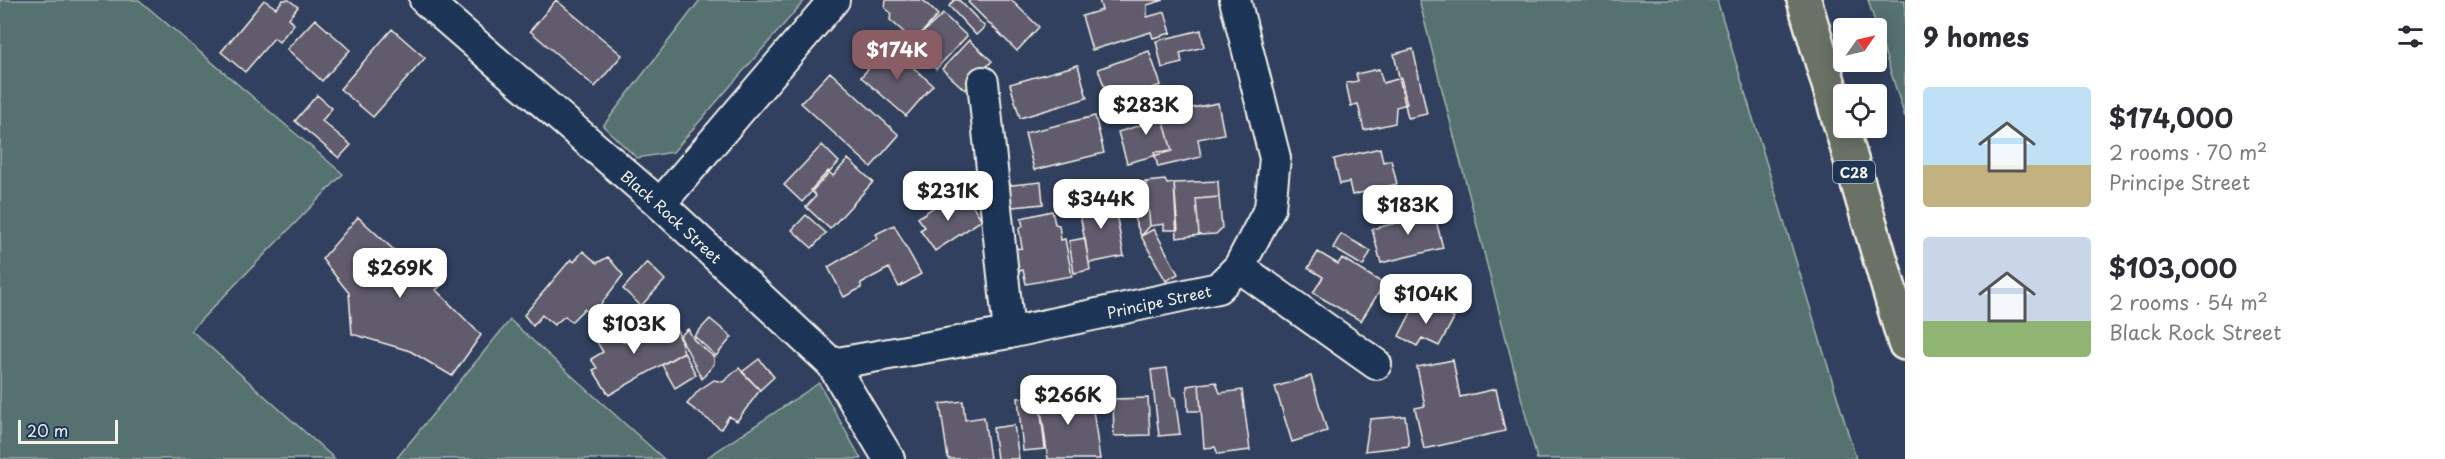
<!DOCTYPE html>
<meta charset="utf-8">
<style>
body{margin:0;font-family:"Playpen Sans",sans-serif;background:#f7f7f7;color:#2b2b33;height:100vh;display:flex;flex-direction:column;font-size:22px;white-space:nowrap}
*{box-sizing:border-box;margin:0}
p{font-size:20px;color:#7c7c81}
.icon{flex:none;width:33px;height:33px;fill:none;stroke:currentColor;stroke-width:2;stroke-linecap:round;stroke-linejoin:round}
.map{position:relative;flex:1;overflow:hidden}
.side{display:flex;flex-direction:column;background:#fff;width:540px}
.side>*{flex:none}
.needle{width:39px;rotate:56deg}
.fabs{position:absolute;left:1833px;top:18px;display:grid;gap:12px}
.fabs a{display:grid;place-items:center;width:54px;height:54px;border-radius:6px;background:#fff;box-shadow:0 3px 15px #0003;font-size:30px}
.scale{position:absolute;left:18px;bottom:15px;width:100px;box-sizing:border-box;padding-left:6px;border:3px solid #f4f1e8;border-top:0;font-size:16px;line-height:21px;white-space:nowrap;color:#f4f1e8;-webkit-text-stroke:4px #1d3557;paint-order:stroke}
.price{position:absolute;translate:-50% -51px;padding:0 14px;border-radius:12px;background:#fff;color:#222;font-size:20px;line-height:39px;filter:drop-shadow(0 2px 3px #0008)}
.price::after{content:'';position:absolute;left:50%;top:36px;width:18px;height:14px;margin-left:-9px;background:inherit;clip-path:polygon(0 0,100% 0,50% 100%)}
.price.current{background:#8a5d65;color:#fff}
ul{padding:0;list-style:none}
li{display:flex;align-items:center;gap:18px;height:150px;padding:0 18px}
li span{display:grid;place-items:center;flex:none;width:168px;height:120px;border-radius:6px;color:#555}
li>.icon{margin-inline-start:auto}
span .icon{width:72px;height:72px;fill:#fffc;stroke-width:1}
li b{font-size:26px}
h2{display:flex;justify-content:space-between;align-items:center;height:72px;padding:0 18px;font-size:26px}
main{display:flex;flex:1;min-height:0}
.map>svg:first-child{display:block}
</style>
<main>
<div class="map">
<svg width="1905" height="459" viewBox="0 0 1905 459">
<rect width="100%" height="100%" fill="#31405e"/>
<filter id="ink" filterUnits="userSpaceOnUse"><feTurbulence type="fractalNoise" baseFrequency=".0167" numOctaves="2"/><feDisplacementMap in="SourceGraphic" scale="12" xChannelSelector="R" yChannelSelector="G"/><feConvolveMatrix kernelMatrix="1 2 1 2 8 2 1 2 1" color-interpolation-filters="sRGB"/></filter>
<g filter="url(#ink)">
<!-- green -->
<path fill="#56726f" stroke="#a5b2ac" stroke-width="1.5" d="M0 0H139L343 174 191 330 335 459H0Z
M700 0H805L673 152 637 158 603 126Z
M1419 0H1717L1856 459H1537Z
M1868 0H1905V117Z
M510 320 664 459H396Z
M819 383 861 459H705Z"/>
<!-- building -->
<path fill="#605b6e" stroke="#f4f1e8" stroke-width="1.5" d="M264 0 276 8 283 0H289L298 7 289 18 294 24 279 42 274 38 245 72 221 52Z
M556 0 622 55 595 87 530 31Z
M886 0H923L938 15 914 41 890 20 891 13 885 8Z
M954 0H959L985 27 976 35 949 6Z
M971 0H1011L1039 27 1017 51 968 2Z
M1099 0H1164L1147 5V17L1165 12 1171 33 1153 38 1151 32 1092 50 1082 16 1102 10Z
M943 14 967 36 936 69 912 46 914 41Z
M315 19 350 50 322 81 287 49Z
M392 29 425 58 373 117 340 89Z
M1201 30 1204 47 1180 53 1182 63 1162 68 1156 41Z
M969 40 992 61 965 90 942 69Z
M889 46 933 85 906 116 861 77Z
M1413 49 1427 114 1408 118 1394 54Z
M1149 51 1161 85 1126 97 1123 88 1107 94 1098 69Z
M1078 65 1087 98 1020 118 1010 84Z
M1379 69 1383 83 1401 78 1407 104 1396 107 1395 123 1364 130 1358 104 1351 106 1346 83 1358 81 1356 74Z
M830 72 899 135 871 167 801 103Z
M317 95 332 108 322 121 351 145 339 158 295 121Z
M1180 100 1182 110 1218 103 1224 134 1198 139 1201 157 1158 167 1154 152 1172 151 1159 104Z
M1159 104 1172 151 1127 163 1118 132 1141 125 1137 111Z
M1095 116 1104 153 1034 170 1025 133Z
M822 145 839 162 802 202 784 185Z
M1380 148 1383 162 1391 160 1397 184 1352 195 1349 182 1340 184 1334 159Z
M848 159 873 182 830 229 806 207 816 196 811 190 828 171 833 176Z
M1165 180 1167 184 1174 183 1178 230H1164V224L1150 226 1146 182Z
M1218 181 1219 197 1196 199 1199 235 1177 238 1174 183Z
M1041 182 1043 204 1004 208 1002 186Z
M1146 182 1150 226 1141 236 1122 187Z
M958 196 963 204 969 200 982 220 935 251 920 230 925 227 918 218 946 199 949 202Z
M1113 197 1124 256 1089 263 1078 203Z
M1219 197 1222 228 1216 234 1199 235 1196 199Z
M1433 208 1443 248 1381 263 1372 229 1396 223 1395 217Z
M1052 211 1055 224 1059 225 1061 240 1065 239 1072 276 1026 284 1023 270 1016 272 1012 249 1022 248 1019 229 1023 226 1021 218Z
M806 215 826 233 812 248 792 230Z
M358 217 406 261 422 251 444 259 445 282 436 290 481 335 452 376 410 351 352 334 349 293 322 259Z
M894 225 921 274 899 287 889 268 861 283V288L844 297 828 267 878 238 876 234Z
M1154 229 1178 274 1166 281 1141 236Z
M1341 234 1371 251 1363 266 1333 248Z
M1085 238 1090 270 1074 273 1069 241Z
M583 251 597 263 608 257 623 275 592 316 584 309 571 322 565 316 554 325 542 315 533 326 524 315 571 259 574 262Z
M1318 252 1338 264 1342 258 1384 284 1361 321 1313 293 1323 277 1308 268Z
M647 262 665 280 641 306 623 289Z
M1418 299 1454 318 1439 346 1422 338 1417 346 1399 336Z
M664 319 672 333 677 329 684 352 609 395 593 370 597 368 591 359 603 352 594 337 613 327 623 342Z
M710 319 732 337 716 356 694 336Z
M688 329 694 340 714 357V364L702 379 680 336Z
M684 352 696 375 675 388 662 365Z
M759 359 774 377 760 390 742 372Z
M1453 360 1460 397 1496 389 1505 431 1424 449 1415 408 1425 406 1417 367Z
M739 368 760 390 737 421 729 416 721 429 687 404 699 390 714 380 723 382Z
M1167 368 1171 396 1175 398 1180 434 1159 436 1151 370Z
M1311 376 1327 431 1292 442 1275 387Z
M1216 382 1220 393 1242 390 1250 450 1218 454 1215 447 1204 448 1199 384Z
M1069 384 1072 406 1092 403 1100 459H1048L1038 388Z
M1199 384 1201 411H1188L1187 386Z
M1039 396 1045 449 1023 451 1018 398Z
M1148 398 1150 435 1114 436 1113 399Z
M963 401 965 420 984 417 990 459H948L940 404Z
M1405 416 1409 446 1365 451 1370 419Z
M1014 425 1019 459H997L993 428Z"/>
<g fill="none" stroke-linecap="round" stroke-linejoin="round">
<defs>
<g id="street">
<path id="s1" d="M425 0 660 204 832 364 889 459"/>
<path d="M983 82 1009 333"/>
<path d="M660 204 834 0"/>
<path d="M1239 267 1376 364"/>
<path id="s2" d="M832 364 1009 333 1218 288 1239 267 1270 208 1275 158 1235 0"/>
</g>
<path id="primary" d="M1804 0 1905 343"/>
</defs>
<!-- street casing -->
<use href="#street" stroke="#f4f1e8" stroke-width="34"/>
<!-- primary casing -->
<use href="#primary" stroke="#f4f1e8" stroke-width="38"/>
<!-- street -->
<use href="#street" stroke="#1d3557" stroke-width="30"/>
<!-- primary -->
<use href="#primary" stroke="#6b7165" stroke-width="33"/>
</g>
</g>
<g text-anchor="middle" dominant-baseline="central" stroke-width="4.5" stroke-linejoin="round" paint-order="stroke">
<!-- shield labels -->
<rect fill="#1d3557" stroke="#b4b9bc" stroke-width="1.5" x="1833" y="161" width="42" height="22" rx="4.5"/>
<g font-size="14" font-weight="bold" fill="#f4f1e8">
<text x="1854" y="172">C28</text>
</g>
<!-- street labels -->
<g font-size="15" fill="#f4f1e8" stroke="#1d3557">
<text stroke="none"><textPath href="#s1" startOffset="328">Black Rock Street</textPath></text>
<text stroke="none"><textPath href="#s2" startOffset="333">Principe Street</textPath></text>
</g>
</g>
</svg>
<div class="fabs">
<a><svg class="needle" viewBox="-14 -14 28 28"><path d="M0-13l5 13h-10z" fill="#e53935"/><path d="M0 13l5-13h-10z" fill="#7c7c81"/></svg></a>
<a><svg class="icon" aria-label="locate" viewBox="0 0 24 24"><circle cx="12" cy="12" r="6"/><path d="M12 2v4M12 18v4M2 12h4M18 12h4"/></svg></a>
</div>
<div class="scale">20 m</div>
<b class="price current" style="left:897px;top:81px">$174K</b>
<b class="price" style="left:1146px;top:136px">$283K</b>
<b class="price" style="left:948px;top:222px">$231K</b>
<b class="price" style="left:1101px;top:230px">$344K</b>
<b class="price" style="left:1408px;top:236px">$183K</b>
<b class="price" style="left:400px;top:299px">$269K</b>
<b class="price" style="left:1426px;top:325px">$104K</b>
<b class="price" style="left:634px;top:355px">$103K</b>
<b class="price" style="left:1068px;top:426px">$266K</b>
</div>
<section class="side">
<h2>9 homes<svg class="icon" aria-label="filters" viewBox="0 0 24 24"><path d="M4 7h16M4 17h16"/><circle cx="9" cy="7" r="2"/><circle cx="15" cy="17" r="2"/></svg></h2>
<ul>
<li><span style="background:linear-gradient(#bfe0f5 65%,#c2b280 0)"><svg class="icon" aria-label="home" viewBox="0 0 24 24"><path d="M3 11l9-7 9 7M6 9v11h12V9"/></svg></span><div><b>$174,000</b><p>2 rooms · 70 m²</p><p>Principe Street</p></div></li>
<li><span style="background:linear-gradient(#c9d6e8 70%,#8fb573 0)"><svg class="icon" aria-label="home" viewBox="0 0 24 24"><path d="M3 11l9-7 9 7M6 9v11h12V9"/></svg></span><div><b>$103,000</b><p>2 rooms · 54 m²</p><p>Black Rock Street</p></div></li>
</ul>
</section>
</main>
